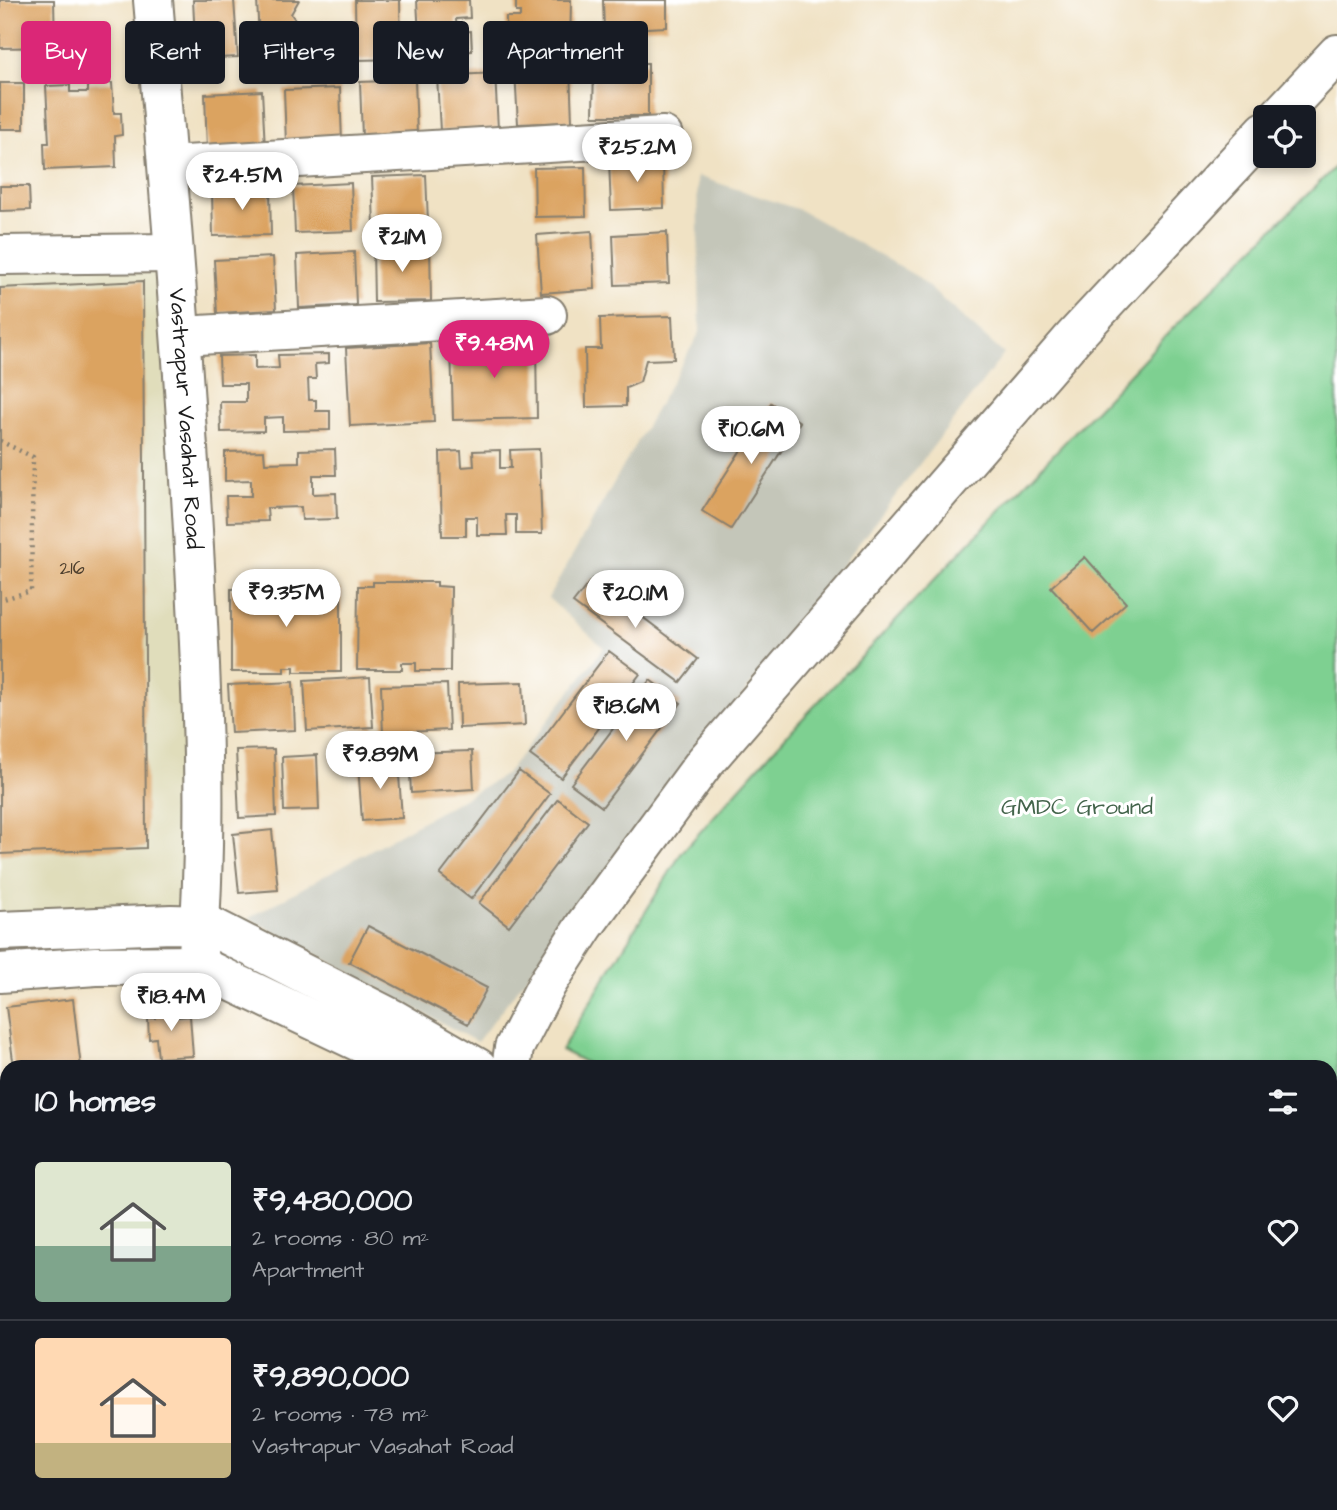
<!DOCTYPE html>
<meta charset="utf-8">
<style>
body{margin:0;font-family:"Architects Daughter",sans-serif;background:#242831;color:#f1f3f6;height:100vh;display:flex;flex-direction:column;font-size:26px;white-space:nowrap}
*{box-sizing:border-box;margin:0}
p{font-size:23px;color:#9ea1a6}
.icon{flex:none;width:38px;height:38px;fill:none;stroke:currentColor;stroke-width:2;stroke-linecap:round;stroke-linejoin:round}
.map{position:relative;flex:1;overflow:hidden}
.side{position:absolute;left:0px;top:1060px;width:1337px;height:450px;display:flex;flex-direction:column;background:#171b24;border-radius:21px 21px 0 0;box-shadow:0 4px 10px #0003}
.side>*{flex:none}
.banner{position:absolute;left:21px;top:21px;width:700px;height:63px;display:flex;gap:14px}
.tools{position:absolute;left:1253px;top:105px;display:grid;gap:14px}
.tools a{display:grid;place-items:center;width:63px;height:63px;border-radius:7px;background:#171b24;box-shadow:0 4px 10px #0003;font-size:35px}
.price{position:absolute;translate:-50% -60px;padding:0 16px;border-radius:24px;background:#fff;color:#222;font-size:23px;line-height:46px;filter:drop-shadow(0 2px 4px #0008)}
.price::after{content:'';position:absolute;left:50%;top:42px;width:21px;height:16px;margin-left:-10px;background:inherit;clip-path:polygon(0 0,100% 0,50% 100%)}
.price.current{background:#db2777;color:#fff}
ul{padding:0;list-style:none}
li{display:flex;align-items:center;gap:21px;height:175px;padding:0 35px}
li+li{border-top:2px solid #363941}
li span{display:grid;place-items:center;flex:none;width:196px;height:140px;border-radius:7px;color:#555}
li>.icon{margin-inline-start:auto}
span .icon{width:84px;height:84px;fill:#fffc;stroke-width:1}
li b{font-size:30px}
h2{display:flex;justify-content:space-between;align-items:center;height:84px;padding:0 35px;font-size:30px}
.tag{padding:0 24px;border-radius:7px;background:#171b24;box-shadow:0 4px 10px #0003;font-size:24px;line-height:63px}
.tag.current{background:#db2777;color:#fff}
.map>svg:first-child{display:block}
</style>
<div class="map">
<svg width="1337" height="1510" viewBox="0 0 1337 1510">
<rect width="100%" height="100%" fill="#fff"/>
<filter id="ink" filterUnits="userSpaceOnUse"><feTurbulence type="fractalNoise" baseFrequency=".0143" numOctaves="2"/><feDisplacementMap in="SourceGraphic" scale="14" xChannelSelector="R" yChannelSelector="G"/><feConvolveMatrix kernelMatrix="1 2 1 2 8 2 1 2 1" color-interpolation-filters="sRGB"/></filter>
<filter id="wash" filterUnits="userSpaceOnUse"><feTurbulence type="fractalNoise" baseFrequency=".00686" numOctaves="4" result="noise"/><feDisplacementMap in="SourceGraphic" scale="28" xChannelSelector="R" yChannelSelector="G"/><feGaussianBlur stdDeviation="1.57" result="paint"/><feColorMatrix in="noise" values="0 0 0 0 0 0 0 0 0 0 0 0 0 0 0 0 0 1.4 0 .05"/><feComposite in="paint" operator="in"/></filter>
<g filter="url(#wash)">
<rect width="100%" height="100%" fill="#f0e2c4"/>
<!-- built -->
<path fill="#e0ddbb" d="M166 261 198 949 102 943 0 958V262Z"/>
<!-- industrial -->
<path fill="#c4c6b9" d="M697 176 800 210 916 276 1004 354 477 1042 249 918 505 775 604 648 548 598 700 332Z"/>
<!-- green -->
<path fill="#7ed091" stroke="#4d7656" stroke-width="2" d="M1337 165V1444L1330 1441V1068H596L561 1050 682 852 786 736 1175 326Z"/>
<g id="blocks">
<!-- building -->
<path fill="#dba361" d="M0 0H54L55 47 0 48Z
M193 0H234L238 57 196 59Z
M257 0H299L291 14 302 29 303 57 260 59Z
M355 0H400L401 59 356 60Z
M417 0H469L470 18 456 19 457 32 471 31 472 51 420 54Z
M516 0H571L570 49 520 48V34H506V17H520V12H516Z
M603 0H667V27L604 30Z
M594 63H648V116H593Z
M570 68 572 122 518 124 515 70Z
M495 73 498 129 440 131 437 76Z
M415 80 417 135 362 137 360 82Z
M0 83H24V129H0Z
M112 83 114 113H121L122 135 115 136 116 167 45 170 44 143H49L46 86 70 85V92H88V84Z
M340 88 342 142 286 143 284 90Z
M262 91 265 148 207 150 205 94Z
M663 159 664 208 611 210 609 160Z
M585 167 586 216 535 217 534 168Z
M426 175 428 222 374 225 372 177Z
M351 183 353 231 295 233 293 186Z
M0 186H29L30 210 0 211Z
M270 189 271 235 213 236 212 190Z
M592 231 595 289 541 293 537 235Z
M667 232 669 283 615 285 613 235Z
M430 245 431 301 374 302 373 247Z
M354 252 356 305 299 308 297 255Z
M273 257 276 310 217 313 214 260Z
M143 281 146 848 0 854V288Z
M672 316 674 359 646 360 640 382 626 388V406L586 407 585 349H601L600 318Z
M536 341 537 418 453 420 451 343Z
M430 343 434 422 350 426 346 348Z
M329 354V363L315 364 316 379H308L309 400H316V411H330V430L283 431V417L264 418V431L221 432 220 402H246V384H220L219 356 255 355V369L279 368 278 355Z
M771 403 800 422 731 529 702 511Z
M335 449 336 475H313V494L336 493 337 519 302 520 301 507 267 508 268 521 227 522 226 496H251V480L225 481V452L264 451 265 463 299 462V450Z
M539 449 542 534H516V515H506L507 535H477V517H466V536H442L440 452 461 451 462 467 474 466 473 451 500 450V468H511L510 450Z
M1085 557 1126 603 1093 633 1051 587Z
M592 579 698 659 680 682 573 603Z
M373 582H437V586L451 587 450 671H416V663H402V670H357L358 586H373Z
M255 584H322V589H341V672H294V667H284V672H231V589H255Z
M609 651 640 674 561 778 530 755Z
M370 677 373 727 307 731 304 681Z
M650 680 681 703 602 807 571 784Z
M293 682 295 730 231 733 228 685Z
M523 682 525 725 459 728 458 684Z
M447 684 449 730 383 733 381 686Z
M274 749 276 816 239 818 236 750Z
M472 751 474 789 411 793 409 753Z
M317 755 319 810 284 811 282 757Z
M398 761 402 818 362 821 358 764Z
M519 771 550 794 471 899 440 875Z
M558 799 588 822 509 926 479 903Z
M272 830 278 890 239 893 233 834Z
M368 926 487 988 468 1024 349 962Z
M73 999 81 1068H14L6 1007Z
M176 1007 177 1017 190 1016 193 1056 158 1058 156 1038 149 1039 148 1018H155L154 1008Z
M7 1263V1328H0V1264Z
M0 1337 7 1338V1382L0 1381Z
M0 1399 7 1400V1449L0 1448Z
M0 1458 7 1459V1503H13V1508L0 1506Z
M50 1503H75L73 1510H48Z
M85 1503H104L103 1510H84Z
M111 1503H134L148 1506 147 1510H110Z
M1008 1503H1055L1051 1510H1020Z
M1068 1503H1096L1093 1510H1064Z"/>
</g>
</g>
<g filter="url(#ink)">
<use href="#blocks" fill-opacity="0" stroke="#867f70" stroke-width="2"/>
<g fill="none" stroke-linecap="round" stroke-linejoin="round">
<defs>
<g id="minor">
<path id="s1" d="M153 0C169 183 184 365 194 548 202 688 209 825 197 965"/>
<path d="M1278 117 1337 54"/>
<path d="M168 166 663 136"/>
<path d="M0 255 172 253"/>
<path d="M182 336 547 315"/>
<path d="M0 931 171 924 208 925 393 1019 478 1068"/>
<path d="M0 973 96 966 197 965 414 1068"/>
<path d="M511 1068 514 1048 547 984 585 925 705 762 1073 338 1265 131"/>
<path d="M1330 1480 1337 1483"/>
<path d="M918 1503 930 1510"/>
<path d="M1200 1503 1216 1510"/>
<path d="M1271 1503 1287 1510"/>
<path d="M359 1510 362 1503"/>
</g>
</defs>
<!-- minor casing -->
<use href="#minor" stroke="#867f70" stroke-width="42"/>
<!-- path -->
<path stroke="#867f70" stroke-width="4.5" stroke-dasharray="2 5" stroke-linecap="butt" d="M0 441 33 457 31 591 0 600"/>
<!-- minor -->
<use href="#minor" stroke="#fff" stroke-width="38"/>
</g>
</g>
<g text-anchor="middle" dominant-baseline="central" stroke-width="6" stroke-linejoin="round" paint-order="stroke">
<!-- number labels -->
<g font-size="19" fill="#4c3e2d">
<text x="72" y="568">216</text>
</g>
<!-- street labels -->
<g font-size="23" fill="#1c1c1c" stroke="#fff">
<text stroke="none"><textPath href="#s1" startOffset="420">Vastrapur Vasahat Road</textPath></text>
</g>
<!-- park labels -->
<g font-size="23" fill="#43644b" stroke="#fff">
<text x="1077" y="807">GMDC Ground</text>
</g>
</g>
</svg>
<div class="tools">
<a><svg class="icon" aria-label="locate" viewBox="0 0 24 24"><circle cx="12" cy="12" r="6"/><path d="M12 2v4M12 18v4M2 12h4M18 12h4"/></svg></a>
</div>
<b class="price" style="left:637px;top:184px">₹25.2M</b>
<b class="price" style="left:242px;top:212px">₹24.5M</b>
<b class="price" style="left:402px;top:274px">₹21M</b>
<b class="price current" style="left:494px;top:380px">₹9.48M</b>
<b class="price" style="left:751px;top:466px">₹10.6M</b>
<b class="price" style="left:286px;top:629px">₹9.35M</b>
<b class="price" style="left:635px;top:630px">₹20.1M</b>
<b class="price" style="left:626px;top:743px">₹18.6M</b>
<b class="price" style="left:380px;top:791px">₹9.89M</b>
<b class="price" style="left:171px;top:1033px">₹18.4M</b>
<div class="banner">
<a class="tag current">Buy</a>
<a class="tag">Rent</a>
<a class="tag">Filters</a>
<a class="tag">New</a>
<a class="tag">Apartment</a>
</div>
<section class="side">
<h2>10 homes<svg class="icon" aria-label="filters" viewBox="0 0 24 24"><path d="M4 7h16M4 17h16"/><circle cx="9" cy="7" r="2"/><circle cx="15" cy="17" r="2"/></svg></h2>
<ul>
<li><span style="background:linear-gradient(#dfe7d0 60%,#7fa58c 0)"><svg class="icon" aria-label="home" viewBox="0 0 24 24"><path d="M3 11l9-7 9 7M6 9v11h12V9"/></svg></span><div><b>₹9,480,000</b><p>2 rooms · 80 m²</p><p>Apartment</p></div><svg class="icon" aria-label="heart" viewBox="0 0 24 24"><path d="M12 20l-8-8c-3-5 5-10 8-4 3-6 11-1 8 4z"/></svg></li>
<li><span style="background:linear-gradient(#ffd9b3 75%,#c2b280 0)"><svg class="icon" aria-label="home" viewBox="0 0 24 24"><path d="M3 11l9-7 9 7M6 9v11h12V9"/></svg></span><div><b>₹9,890,000</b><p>2 rooms · 78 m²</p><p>Vastrapur Vasahat Road</p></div><svg class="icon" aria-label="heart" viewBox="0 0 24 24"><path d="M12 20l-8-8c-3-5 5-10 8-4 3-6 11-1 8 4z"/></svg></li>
</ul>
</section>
</div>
